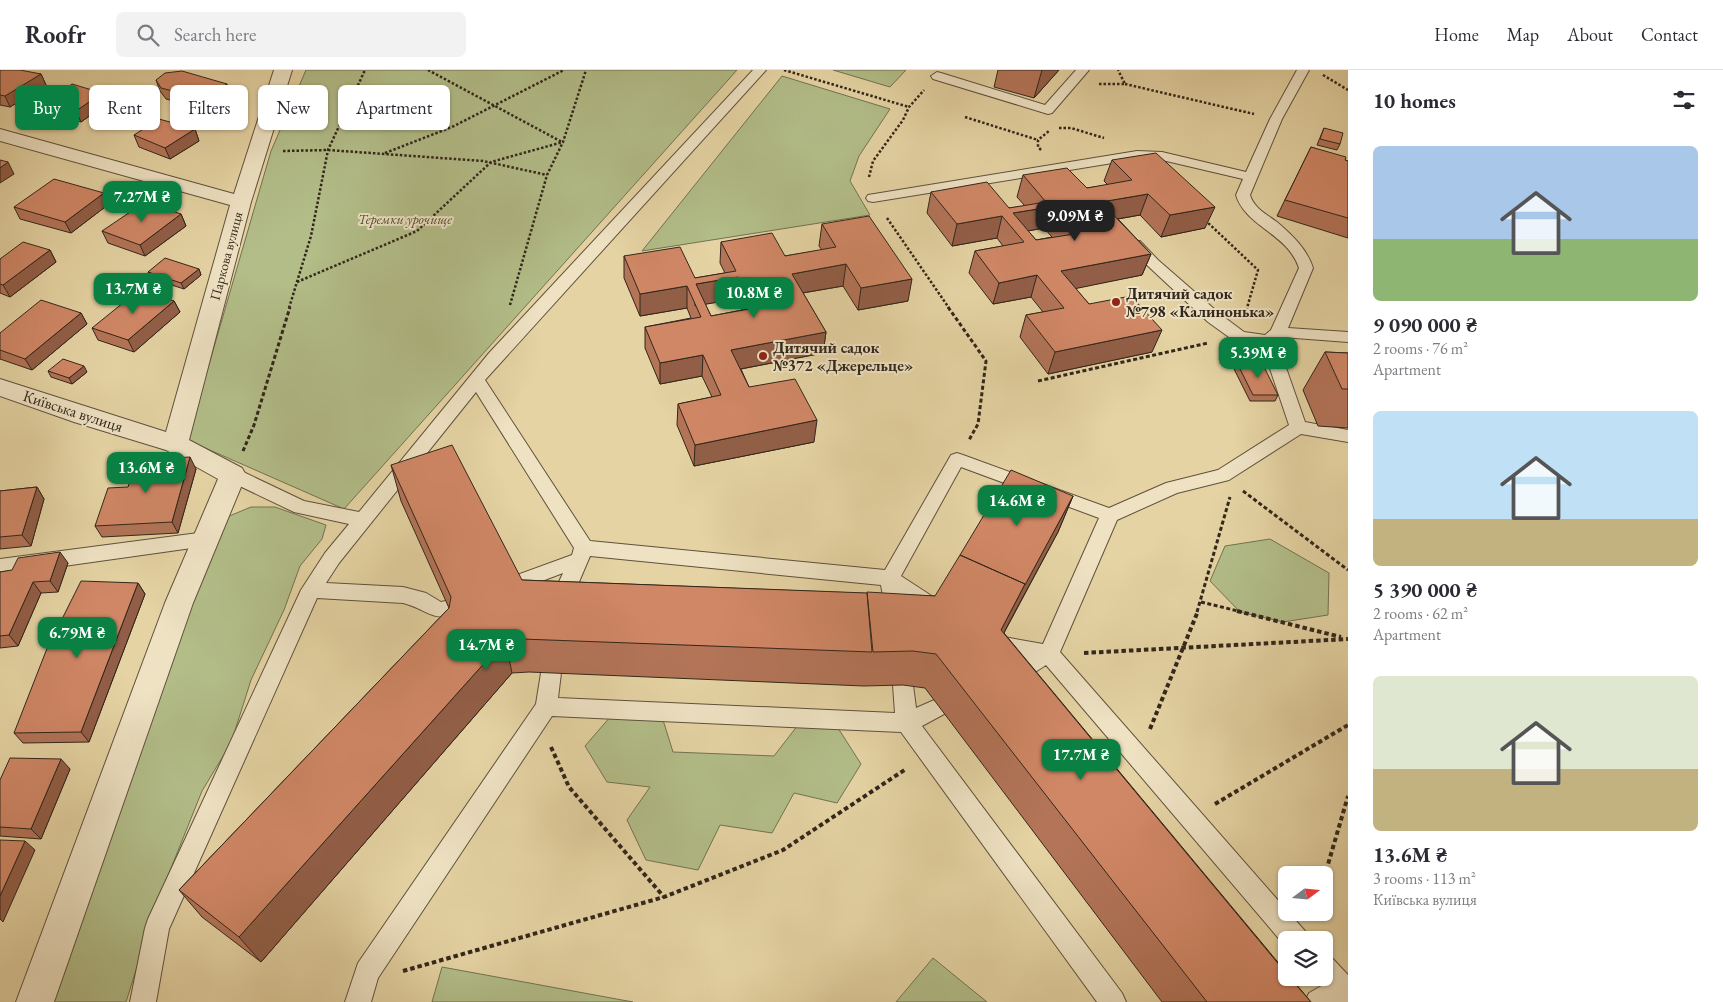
<!DOCTYPE html>
<meta charset="utf-8">
<style>
body{margin:0;font-family:"EB Garamond",serif;background:#f2f2f3;color:#2b2b33;height:100vh;display:flex;flex-direction:column;font-size:19px;white-space:nowrap}
*{box-sizing:border-box;margin:0}
p{font-size:16px;color:#7c7c81}
.icon{flex:none;width:28px;height:28px;fill:none;stroke:currentColor;stroke-width:2;stroke-linecap:round;stroke-linejoin:round}
.map{position:relative;flex:1;overflow:hidden}
.panel{display:flex;flex-direction:column;background:#fff;width:375px}
.panel>*{flex:none}
.hud{position:absolute;left:15px;top:15px;width:475px;height:45px;display:flex;gap:10px}
.needle{width:32px;rotate:74deg}
.fabs{position:absolute;left:1278px;top:796px;display:grid;gap:10px}
.fabs a{display:grid;place-items:center;width:55px;height:55px;border-radius:8px;background:#fff;box-shadow:0 1px 4px #0004;font-size:25px}
.price{position:absolute;translate:-50% -42px;padding:0 11px;border-radius:10px;background:#0b8043;color:#fff;font-size:16px;line-height:32px;filter:drop-shadow(0 1px 2px #0008)}
.price::after{content:'';position:absolute;left:50%;top:30px;width:15px;height:11px;margin-left:-8px;background:inherit;clip-path:polygon(0 0,100% 0,50% 100%)}
.price.active{background:#222;color:#fff}
ul{padding:0;list-style:none}
li{display:grid;align-content:center;gap:10px;height:265px;padding:0 25px}
li span{display:grid;place-items:center;height:155px;border-radius:8px;color:#555}
li>.icon{margin-inline-start:auto}
span .icon{width:90px;height:90px;fill:#fffc;stroke-width:1}
li b{font-size:21px}
h2{display:flex;justify-content:space-between;align-items:center;height:60px;padding:0 25px;font-size:21px}
.tag{padding:0 18px;border-radius:8px;background:#fff;box-shadow:0 1px 4px #0004;font-size:18px;line-height:45px}
.tag.active{background:#0b8043;color:#fff}
header{display:flex;align-items:center;gap:30px;box-sizing:border-box;height:70px;padding:0 25px;background:#fff;border-bottom:1px solid #e1e1e2}
header strong{font-size:24px}
nav{display:flex;gap:28px;margin-inline-start:auto;font-size:18px}
.search{width:350px;height:45px;background:#f2f2f3;display:flex;align-items:center;gap:12px;box-sizing:border-box;padding:0 18px;border-radius:8px;color:#7c7c81;font-size:19px}
main{display:flex;flex:1;min-height:0}
.map>svg:first-child{display:block}
</style>
<header>
<strong>Roofr</strong>
<div class="search"><svg class="icon" aria-label="search" viewBox="0 0 24 24"><circle cx="10" cy="10" r="6"/><path d="M15 15l6 6"/></svg>Search here</div>
<nav><a>Home</a><a>Map</a><a>About</a><a>Contact</a></nav>
</header>
<main>
<div class="map">
<svg width="1348" height="932" viewBox="0 0 1348 932">
<rect width="100%" height="100%" fill="#e5d3a3"/>
<filter id="stains"><feTurbulence type="fractalNoise" baseFrequency=".004" numOctaves="4"/><feColorMatrix values="0 0 0 0 .2 0 0 0 0 .09 0 0 0 0 .02 0 0 0 .5 -.17"/></filter>
<radialGradient id="worn" r=".72"><stop offset=".6" stop-color="#630" stop-opacity="0"/><stop offset="1" stop-color="#630" stop-opacity=".3"/></radialGradient>
<!-- green -->
<path fill="#b2bd88" stroke="#727252" d="M306 0H737L344 439 187 370 271 81Z
M833 0H906L890 17Z
M782 6 890 39 859 86 850 111 870 145 642 181Z
M251 437H275L326 455 322 469 300 496 284 540 251 610 231 673 202 721 157 833 126 932H47L207 480 227 447Z
M1270 469 1329 503 1328 545 1283 552 1240 542 1210 511 1225 476Z
M611 646 663 650 673 682 774 686 798 655 838 658 861 694 837 733 794 723 772 763 720 755 698 800 646 790 627 750 650 717 607 712 585 676Z
M933 888 987 932H896Z
M442 897 633 932H432Z"/>
<g fill="none" stroke-linecap="round" stroke-linejoin="round">
<defs>
<path id="service" d="M753 0H766L485 310 590 471 885 500 951 385 957 383 963 385 1109 438 1166 413 1218 400 1289 355 1262 275 1233 270 1208 252 1148 196 1130 177 1128 174 1130 171H1140L1158 190 1220 244 1244 262 1265 265 1271 260 1299 198C1288 164 1245 156 1236 125L1243 109 1162 90 1137 89 873 132 868 131 866 128 868 125 1137 81 1162 82 1246 102 1270 49 1297 0H1309L1282 49 1250 125C1254 138 1266 144 1277 152 1292 165 1307 179 1313 198L1288 258 1348 262V272L1282 267 1277 272 1305 352 1348 360V372L1301 364 1229 410 1177 423 1117 450 1060 582 1305 861 1308 870H1286V877L1046 595C1033 603 1016 617 1001 612L998 606 1001 600 1024 588 991 580 988 574 991 568 998 566 1043 574 1099 448 961 397 901 506 944 534 947 540 944 546 899 568 892 566 889 560 881 515 590 486 573 526 569 541 562 543 555 541C549 528 558 515 563 503L513 522 506 519 503 514 506 509 572 485 574 478 476 322 339 493 326 513 403 517 426 523 441 532 450 530 457 532 460 538 457 544C431 552 427 539 403 533L317 528 169 859 156 932H130L145 858 148 849 301 520 325 483 349 454 294 442 227 410 224 405 227 400 233 398 239 400 304 431 359 442 489 283ZM903 527 921 539 907 546Z
M1076 0H1089L1052 43 1048 44 933 9 931 6 937 2 941 3 1045 35Z
M206 462 213 464 215 469 213 474 206 476 0 505V489Z
M551 594 558 597 561 603 558 628 895 643 893 615 896 609 903 606 910 609 913 615 916 638 939 628 946 631 950 637 946 643 922 656 1122 923 1126 932H1097L901 662 552 646 378 908 371 932H345L358 893 536 634 541 603 544 597Z
M1324 886 1333 889 1348 905V932H1305L1309 923 1323 915 1316 908H1324Z"/>
<path id="minor" d="M274 0H292L251 132 189 370 242 398 246 405 193 533 54 932H16L165 533 218 409 166 380 74 352 0 326V309L166 362 230 135 0 71V59L234 124Z"/>
</defs>
<!-- service casing -->
<use href="#service" stroke="#5f513d" stroke-width="2"/>
<!-- minor casing -->
<use href="#minor" stroke="#5f513d" stroke-width="2"/>
<!-- path-far2 -->
<path stroke="#32261b" stroke-width="2.5" stroke-dasharray="2.5 2" stroke-linecap="butt" d="M428 0 562 72
M784 0 909 37
M1323 5 1348 20
M1099 14H1125L1118 0
M1125 14 1254 44
M965 47 1038 70
M1059 58H1071L1104 68
M1041 80 1038 77V70L1049 61
M283 81 328 80 483 91 547 105
M385 83 452 57 564 0
M869 107 873 91 903 50 909 37 924 20
M887 148 949 238
M1205 150 1258 200 1247 238
M297 212 417 161 491 92 563 72
M510 235 547 105 563 72 586 0
M289 238 311 166 328 80 365 0"/>
<!-- path-far1 -->
<path stroke="#32261b" stroke-width="3" stroke-dasharray="4 2.5" stroke-linecap="butt" d="M948 237 986 291 978 354 969 370
M1246 242 1248 237
M1038 311 1208 273
M243 381 254 355 290 237
M1243 421 1348 500
M1201 532 1242 542
M1197 542 1230 427"/>
<!-- path -->
<path stroke="#32261b" stroke-width="4" stroke-dasharray="4.5 3" stroke-linecap="butt" d="M1237 541 1341 567
M1084 583 1348 569
M1150 659 1198 541
M551 677 569 717 664 827
M1215 734 1348 655
M1324 808 1348 726
M403 901 664 827 783 780 906 699"/>
<!-- service -->
<use href="#service" fill="#eee2c3" fill-rule="evenodd"/>
<!-- minor -->
<use href="#minor" fill="#eee2c3" fill-rule="evenodd"/>
</g>
<!-- wall -->
<path fill="#b37458" stroke="#32261b" fill-rule="evenodd" d="M0 0 41 4 46 15 10 37 0 35Z
M998 0H1059L1034 28 994 17Z
M156 10 231 25 205 39 166 29 160 21Z
M102 23 106 34 81 52 52 44 47 33Z
M1324 58 1340 74 1337 80 1317 75Z
M195 59 199 71 170 89 139 77 134 65Z
M1311 77 1348 91V168L1277 146Z
M1112 90 1205 158 1161 167 1140 145 1118 149 1151 184 1142 205 1075 218 1089 234 1152 282 1048 304 1020 267 1026 245 1043 242 1031 227 993 234 969 203 975 181 1003 176 997 168 952 176 927 143 931 122 1009 138 1025 136 1017 127 1023 105 1087 118 1108 115 1104 111ZM1044 158 1052 167 1036 170 1028 161Z
M104 123 109 134 71 163 20 149 14 137Z
M181 144 186 156 145 186 108 173 102 161Z
M822 154 908 231 858 240 843 216 803 223 826 262 823 283 741 299 749 317 814 372 694 396 677 355 678 334 712 327 702 306 660 314 645 278V257L691 248 687 238 640 246 624 208V186L695 208 725 203 720 193 721 172 785 186 822 180 819 176ZM736 229 742 240 711 246 705 234Z
M50 180 56 192 10 227 0 223V189Z
M199 199 201 205 184 219 150 208 148 202Z
M174 231 180 242 134 282 98 270 92 258Z
M81 243 87 254 32 300 0 289V263Z
M1325 282 1348 283V358L1318 356 1303 320Z
M1237 293 1278 325 1275 331H1250L1234 299Z
M48 301 87 302 72 314 51 307Z
M391 395 522 510 935 526 1073 426 1058 462 1004 563 1311 932H1162L925 618 903 615 864 616 529 602 512 603 261 892 202 847 179 820 449 538 401 431Z
M196 399 178 463 102 467 95 456 128 417Z
M37 417 44 429 31 476 0 479V421Z
M68 493 58 522 41 523 18 576 0 578V502Z
M138 513 145 524 89 672 23 673 14 663Z
M70 699 41 769 0 766V710Z"/>
<!-- shaded-wall -->
<path fill="#925e47" stroke="#32261b" d="M1042 0H1059L1034 28Z
M41 4 46 15 10 37 5 26Z
M227 14 231 25 205 39 201 28Z
M102 23 106 34 81 52 76 41Z
M195 59 199 71 170 89 165 78Z
M8 92 14 104 0 113V98Z
M104 123 109 134 71 163 65 152Z
M1148 124 1140 145 1094 153 1101 132Z
M1050 137 1044 158 1016 163 1013 143Z
M1215 137 1205 158 1161 167 1170 145Z
M181 144 186 156 145 186 140 175Z
M1002 146 997 168 952 176 957 154Z
M50 180 56 192 10 227 3 215Z
M1151 184 1142 205 1054 223 1061 201Z
M846 194 843 216 790 225 792 204Z
M199 199 201 205 184 219 181 213Z
M1037 205 1031 227 993 234 999 213Z
M738 207 736 229 695 236 696 214Z
M912 209 908 231 858 240 861 218Z
M687 216V238L640 246V224Z
M174 231 180 242 134 282 128 270Z
M81 243 87 254 32 300 25 289Z
M1162 260 1152 282 1048 304 1055 282Z
M826 262 823 283 730 301 731 280Z
M703 285 702 306 660 314V293Z
M84 296 87 302 72 314 69 308Z
M817 350 814 372 694 396 695 375Z
M190 387 196 399 178 463 172 452Z
M37 417 44 429 31 476 22 465Z
M1073 426 1058 462 1011 549 987 595 1001 560 1025 514Z
M60 482 68 493 58 522 50 511Z
M33 512 41 523 18 576 9 565Z
M138 513 145 524 89 672 81 662Z
M505 570 512 603 261 892 239 867Z
M61 689 70 699 41 769 31 759Z
M25 771 35 780 3 852 0 849V826Z"/>
<!-- building -->
<path fill="#d08766" stroke="#32261b" fill-rule="evenodd" d="M0 0H20L41 4 5 26 0 25Z
M182 1 227 14 201 28 161 18 156 10 165 3Z
M72 14 102 23 76 41 47 33Z
M159 49 195 59 165 78 134 65Z
M1324 58 1343 63 1340 74 1320 69Z
M1311 77 1346 87 1345 90 1348 91V148L1285 130Z
M1156 83 1215 137 1170 145 1148 124 1101 132 1151 184 1061 201 1089 234 1131 226 1162 260 1055 282 1026 245 1064 238 1037 205 999 213 975 181 1024 172 1002 146 957 154 931 122 987 112 1009 138 1046 132 1023 105 1067 98 1087 118 1132 110 1112 90ZM1050 137 1074 164 1036 170 1013 143Z
M0 90 8 92 0 98Z
M54 109 104 123 65 152 14 137Z
M145 132 181 144 140 175 102 161Z
M869 146 912 209 861 218 846 194 792 204 826 262 731 280 749 317 795 309 817 350 695 375 678 334 721 325 703 285 660 293 645 257 701 247 687 216 640 224 624 186 680 177 695 208 736 201 721 172 772 163 785 186 836 177 822 154ZM738 207 754 238 711 246 696 214Z
M23 172 50 180 3 215 0 214V189Z
M165 188 199 199 181 213 148 202Z
M139 220 174 231 128 270 92 258Z
M41 230 81 243 25 289 0 280V263Z
M1325 282 1348 283V319H1342Z
M63 289 84 296 69 308 48 301Z
M1237 293H1262L1278 325H1253Z
M452 375 522 510 867 523 872 582 522 569 505 570 239 867 179 820 449 538 451 527 391 395Z
M190 387 172 452 95 456 108 418 128 417 137 390Z
M1011 400 1073 426 1025 515V514L960 485Z
M37 417 22 465 0 467V421Z
M60 482 50 511 33 512 9 565 0 566V502L12 500 18 488Z
M960 485 1025 514 1001 560 1286 903V908H1290L1311 932H1207L936 584 913 581 873 582 867 522 935 526Z
M81 511 138 513 81 662 14 663 46 581Z
M10 688 61 689 31 759 0 757V710Z
M0 770 25 771 0 826Z"/>
<!-- markers -->
<g fill="#8f2418" stroke="#eee2c3" stroke-width="2">
<circle cx="1116" cy="232" r="5"/>
<circle cx="763" cy="286" r="5"/>
</g>
<g text-anchor="middle" dominant-baseline="central" stroke-width="4" stroke-linejoin="round" paint-order="stroke">
<!-- far-park labels -->
<g font-size="14" font-style="italic" fill="#524c36" stroke="#eee2c3">
<text x="405" y="149">Теремки урочище</text>
</g>
<!-- far-street labels -->
<g font-size="14" fill="#32261b" stroke="#eee2c3">
<text transform="translate(226 186) rotate(-75)">Паркова вулиця</text>
</g>
<!-- poi labels -->
<g font-size="16" font-weight="bold" fill="#32261b" stroke="#eee2c3" text-anchor="start">
<text x="1126" y="223">Дитячий садок<tspan x="1126" dy="18">№798 «Калинонька»</tspan></text>
<text x="773" y="277">Дитячий садок<tspan x="773" dy="18">№372 «Джерельце»</tspan></text>
</g>
<!-- street labels -->
<g font-size="16" fill="#32261b" stroke="#eee2c3">
<text transform="translate(73 341) rotate(18)">Київська вулиця</text>
</g>
</g>
<rect width="100%" height="100%" filter="url(#stains)"/>
<rect width="100%" height="100%" fill="url(#worn)"/>
</svg>
<div class="fabs">
<a><svg class="needle" viewBox="-14 -14 28 28"><path d="M0-13l5 13h-10z" fill="#e53935"/><path d="M0 13l5-13h-10z" fill="#7c7c81"/></svg></a>
<a><svg class="icon" aria-label="layers" viewBox="0 0 24 24"><path d="M12 4l9 5-9 5-9-5zM3 14l9 5 9-5"/></svg></a>
</div>
<b class="price" style="left:142px;top:153px">7.27M ₴</b>
<b class="price active" style="left:1075px;top:172px">9.09M ₴</b>
<b class="price" style="left:133px;top:245px">13.7M ₴</b>
<b class="price" style="left:754px;top:249px">10.8M ₴</b>
<b class="price" style="left:1258px;top:309px">5.39M ₴</b>
<b class="price" style="left:146px;top:424px">13.6M ₴</b>
<b class="price" style="left:1017px;top:457px">14.6M ₴</b>
<b class="price" style="left:77px;top:589px">6.79M ₴</b>
<b class="price" style="left:486px;top:601px">14.7M ₴</b>
<b class="price" style="left:1081px;top:711px">17.7M ₴</b>
<div class="hud">
<a class="tag active">Buy</a>
<a class="tag">Rent</a>
<a class="tag">Filters</a>
<a class="tag">New</a>
<a class="tag">Apartment</a>
</div>
</div>
<section class="panel">
<h2>10 homes<svg class="icon" aria-label="filters" viewBox="0 0 24 24"><path d="M4 7h16M4 17h16"/><circle cx="9" cy="7" r="2"/><circle cx="15" cy="17" r="2"/></svg></h2>
<ul>
<li><span style="background:linear-gradient(#a9c7e8 60%,#8fb573 0)"><svg class="icon" aria-label="home" viewBox="0 0 24 24"><path d="M3 11l9-7 9 7M6 9v11h12V9"/></svg></span><div><b>9 090 000 ₴</b><p>2 rooms · 76 m²</p><p>Apartment</p></div></li>
<li><span style="background:linear-gradient(#bfe0f5 70%,#c2b280 0)"><svg class="icon" aria-label="home" viewBox="0 0 24 24"><path d="M3 11l9-7 9 7M6 9v11h12V9"/></svg></span><div><b>5 390 000 ₴</b><p>2 rooms · 62 m²</p><p>Apartment</p></div></li>
<li><span style="background:linear-gradient(#dfe7d0 60%,#c2b280 0)"><svg class="icon" aria-label="home" viewBox="0 0 24 24"><path d="M3 11l9-7 9 7M6 9v11h12V9"/></svg></span><div><b>13.6M ₴</b><p>3 rooms · 113 m²</p><p>Київська вулиця</p></div></li>
</ul>
</section>
</main>
